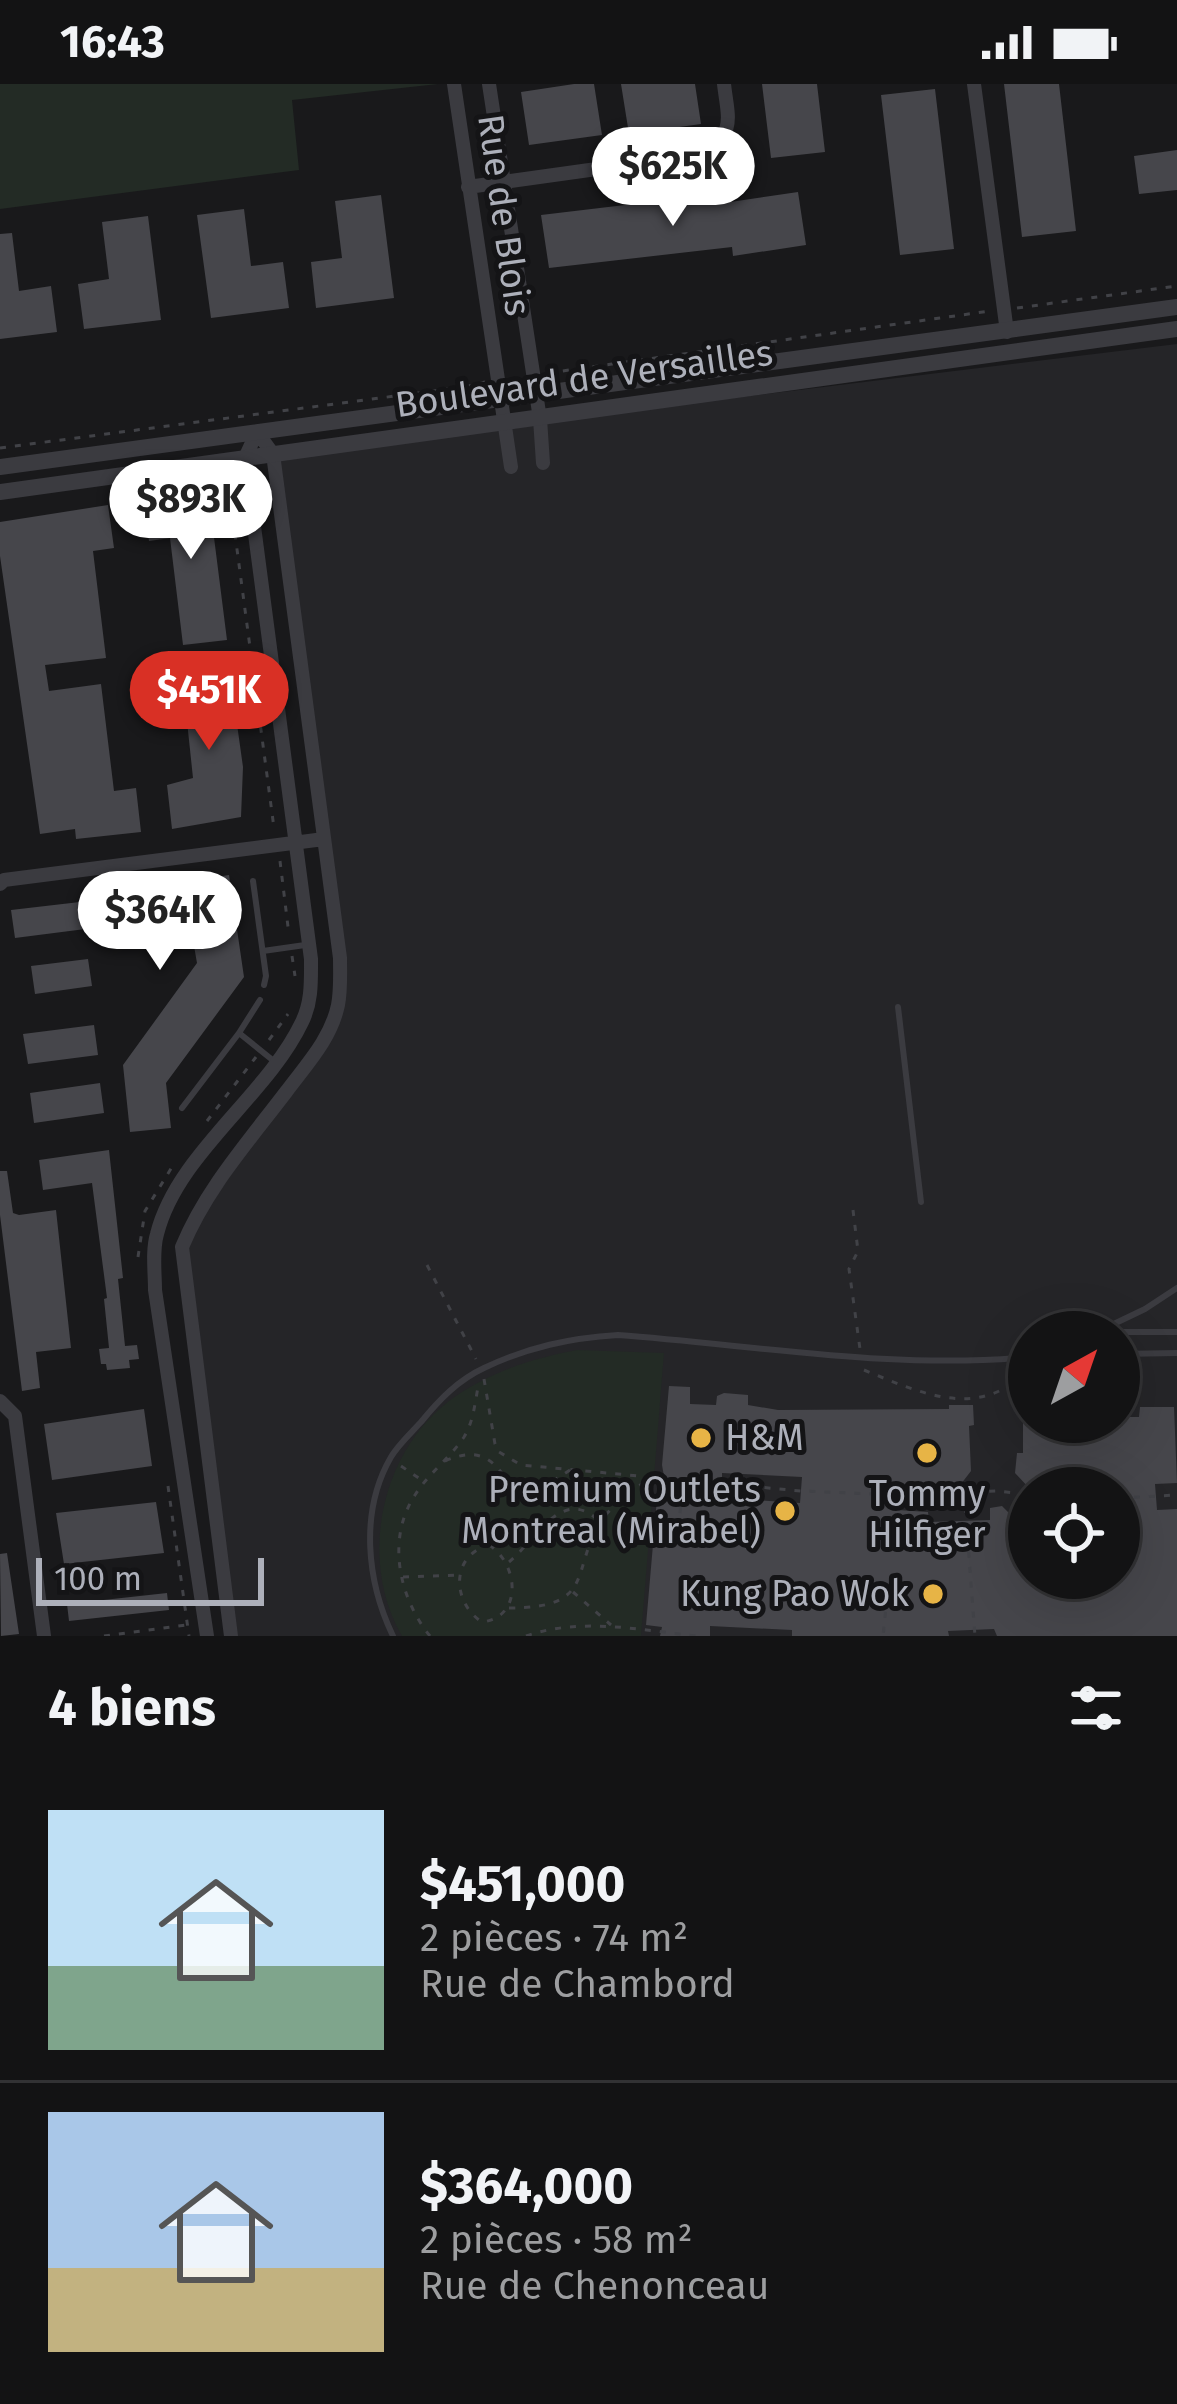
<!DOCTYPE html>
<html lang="fr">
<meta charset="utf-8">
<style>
body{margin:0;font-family:"Fira Sans",sans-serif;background:#202022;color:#f1f3f6;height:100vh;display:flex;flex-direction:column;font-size:45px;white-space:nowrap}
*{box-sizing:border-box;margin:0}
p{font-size:39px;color:#9d9ea0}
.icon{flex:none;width:66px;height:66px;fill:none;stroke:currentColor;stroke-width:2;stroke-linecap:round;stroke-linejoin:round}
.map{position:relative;height:1552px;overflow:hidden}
.side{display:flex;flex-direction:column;background:#131314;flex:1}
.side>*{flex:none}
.needle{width:78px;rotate:40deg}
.controls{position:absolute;left:1008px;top:1227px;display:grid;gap:24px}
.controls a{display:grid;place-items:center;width:132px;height:132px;border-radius:50%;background:#131314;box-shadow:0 12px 48px #0002,0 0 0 3px #323234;font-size:60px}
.scale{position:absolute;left:36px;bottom:30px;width:228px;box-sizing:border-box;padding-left:12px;border:6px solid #adb0ba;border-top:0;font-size:33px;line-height:42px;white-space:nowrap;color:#adb0ba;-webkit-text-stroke:9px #141416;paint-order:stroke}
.price{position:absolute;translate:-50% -102px;padding:0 27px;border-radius:42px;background:#fff;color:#222;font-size:39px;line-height:78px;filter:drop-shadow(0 3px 6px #0008)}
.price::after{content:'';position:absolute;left:50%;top:72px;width:36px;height:27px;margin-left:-18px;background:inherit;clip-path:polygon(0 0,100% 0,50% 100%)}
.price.selected{background:#d93025;color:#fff}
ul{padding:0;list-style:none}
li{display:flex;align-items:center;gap:36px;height:300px;padding:0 48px}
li+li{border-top:3px solid #323234}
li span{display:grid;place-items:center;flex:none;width:336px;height:240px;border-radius:0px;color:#555}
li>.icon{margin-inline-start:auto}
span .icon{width:144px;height:144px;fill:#fffc;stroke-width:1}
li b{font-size:51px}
h2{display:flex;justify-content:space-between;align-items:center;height:144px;padding:0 48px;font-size:51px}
.status{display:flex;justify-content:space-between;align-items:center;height:84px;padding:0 60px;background:#131314;direction:ltr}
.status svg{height:33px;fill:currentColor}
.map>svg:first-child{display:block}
</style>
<div class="status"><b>16:43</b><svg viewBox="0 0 49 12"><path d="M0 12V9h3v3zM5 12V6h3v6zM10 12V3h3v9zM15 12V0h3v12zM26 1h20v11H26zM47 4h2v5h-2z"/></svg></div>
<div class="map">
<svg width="1177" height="1552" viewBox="0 0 1177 1552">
<rect width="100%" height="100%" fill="#19191b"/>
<!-- built -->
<path fill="#252528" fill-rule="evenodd" d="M1177 260V1552H231L182 1163 328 947 340 874 273 370ZM1029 1248H1119V1338H1029ZM1029 1404H1119V1494H1029Z"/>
<!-- green -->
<path fill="#232b25" d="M0 0H438L292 16 299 86 0 125Z
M577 1266 664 1269 641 1552H402C357 1475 381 1363 456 1312 493 1287 534 1274 577 1266Z"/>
<!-- building -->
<path fill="#46464b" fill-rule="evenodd" d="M574 0H594L602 51 529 61 521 8Z
M621 0H695L701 40 629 50Z
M762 0H817L825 68 771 74Z
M1004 0H1059L1076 147 1022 153Z
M935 5 954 165 900 171 881 11Z
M1177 66V106L1139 110 1134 72Z
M798 108 806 161 733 172 732 163 549 184 541 131 709 111 710 121Z
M381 111 394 214 316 224 311 178 342 174 335 117Z
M244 125 251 182 283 178 289 224 211 234 197 131Z
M148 132 161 236 84 245 78 200 109 195 102 138Z
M12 149 19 207 51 202 57 248 0 255V150Z
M208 406 227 556 183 561 170 454 149 457 143 414Z
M108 421 114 464 93 467 106 574 45 581 49 607 101 600 114 707 136 704 141 748 76 755 75 745 40 750 0 472V438Z
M229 583 243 683 241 733 172 745 167 701 193 694 182 590Z
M229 791 244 893 166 999 171 1044 130 1048 123 981 197 879 191 845 103 858 101 843 15 854 11 826 97 816 96 811Z
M88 875 92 902 35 910 31 882Z
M94 941 98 971 28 980 23 950Z
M100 999 104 1029 34 1039 30 1009Z
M109 1066 123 1194 118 1195 125 1262 137 1261 139 1275 129 1276 130 1284 107 1286 106 1280H101L99 1265 109 1264 104 1215 107 1214 92 1099 43 1106 39 1076Z
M0 1087H7L13 1129 19 1131 56 1126 71 1264 36 1268 40 1304 22 1307 0 1131Z
M669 1302 690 1303V1320L716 1321 717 1312 724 1309 748 1311V1321L778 1326 949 1325V1321H973L974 1341 969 1342 971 1387 961 1400 899 1402 898 1426 928 1428 929 1438 990 1436V1424L1002 1422 1016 1436 1029 1435V1494H1119V1404H1029L1015 1389 1017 1369H1023V1338H1119V1333H1139L1140 1323H1174L1177 1399 1155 1400 1157 1426 1177 1425V1552H997L994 1545 948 1547 949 1552H792V1546L710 1542V1552H660L662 1543 646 1541 658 1403 666 1404 662 1381ZM722 1389 802 1393 800 1419 722 1414Z
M144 1325 152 1382 52 1396 44 1340Z
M156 1418 164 1469 64 1480 56 1429Z
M7 1469 19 1550 1 1552 0 1470Z
M167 1509 169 1526 69 1537 67 1520Z"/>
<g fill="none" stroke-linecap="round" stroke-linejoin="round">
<!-- path -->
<path stroke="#414247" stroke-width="3" stroke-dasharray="6 9" stroke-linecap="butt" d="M1017 224 1177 202
M548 289 990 227
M465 303 485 298
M0 364 456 304
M227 390 274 744
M280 777 289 851
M292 872 295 892
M269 956 288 930
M207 1037 256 973
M853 1126 858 1167 849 1185 860 1265
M138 1173 145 1127 172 1083
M427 1181 476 1275
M864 1286C920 1309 981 1338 1029 1284
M484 1295 495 1360 499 1368 521 1381 801 1407 899 1411 998 1407 1029 1411
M445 1377C491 1357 499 1388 522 1417L570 1386
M401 1382 423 1397
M168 1402 189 1552
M964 1408 975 1552
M1119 1414 1177 1411
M678 1459 682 1400
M489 1461C518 1479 524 1533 482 1538 452 1519 450 1471 489 1461Z
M509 1478C536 1456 562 1401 599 1437
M403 1493 459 1491
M867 1503 888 1504 883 1552
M573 1508 611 1541
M509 1524C598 1524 569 1486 602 1436 612 1421 631 1409 645 1397
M104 1552 186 1541
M430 1552C399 1514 386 1455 415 1411 428 1390 450 1374 464 1353 474 1337 475 1317 479 1298
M526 1552C580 1533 640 1546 696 1552"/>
<!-- service -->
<path stroke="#3b3b40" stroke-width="6" d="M253 797 266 892 264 901
M263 867 305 861
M898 923 921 1118
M239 949 260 916
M182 1024 239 949 275 978
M1097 1248 1145 1225 1177 1204
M1103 1248H1177
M1119 1270 1177 1269
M393 1552C367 1498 359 1428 391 1373 398 1361 411 1349 421 1338 439 1316 458 1296 484 1284 528 1263 570 1254 618 1251 755 1261 892 1286 1029 1273"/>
<!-- minor -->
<path stroke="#3b3b40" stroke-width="14" d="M454 0 511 383
M489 0 540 335 543 379
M974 0 1007 248
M468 103 704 70C736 47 728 35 724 0
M0 800 4 796 324 755
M0 1317 15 1332 44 1552
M207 1552 155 1206C155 1188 152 1167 157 1150 177 1070 267 1012 302 938 312 918 311 897 311 875L245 374 257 348 273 370 340 874C340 889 341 906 338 921 331 955 306 981 286 1008 248 1058 206 1105 182 1163L231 1552"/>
<!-- tertiary -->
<path stroke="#3b3b40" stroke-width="16" d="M0 383 1177 223
M0 408 1177 245"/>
</g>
<!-- markers -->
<g fill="#e7b446" stroke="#141416" stroke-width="4.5">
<circle cx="701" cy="1354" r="12"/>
<circle cx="927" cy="1369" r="12"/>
<circle cx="785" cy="1427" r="12"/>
<circle cx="933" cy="1510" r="12"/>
</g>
<g text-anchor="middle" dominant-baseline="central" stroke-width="10" stroke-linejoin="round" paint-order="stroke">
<!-- street labels -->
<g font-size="36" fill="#adb0ba" stroke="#141416">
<text transform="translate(504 131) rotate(82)">Rue de Blois</text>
<text transform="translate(584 295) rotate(-8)">Boulevard de Versailles</text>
</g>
<!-- poi labels -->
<g font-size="36" fill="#adb0ba" stroke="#141416" text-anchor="end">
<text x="725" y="1354" text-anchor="start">H&amp;M</text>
<text x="761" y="1406">Premium Outlets<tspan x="761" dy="41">Montreal (Mirabel)</tspan></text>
<text x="927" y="1410" text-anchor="middle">Tommy<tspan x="927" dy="41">Hilfiger</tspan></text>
<text x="909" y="1510">Kung Pao Wok</text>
</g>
</g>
</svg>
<div class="controls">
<a><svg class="needle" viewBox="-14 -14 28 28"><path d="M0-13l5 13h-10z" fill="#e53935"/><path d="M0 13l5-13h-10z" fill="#9d9ea0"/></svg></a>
<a><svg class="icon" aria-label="locate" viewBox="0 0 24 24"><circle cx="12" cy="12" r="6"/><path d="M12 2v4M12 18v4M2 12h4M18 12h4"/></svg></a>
</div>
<div class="scale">100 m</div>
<b class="price" style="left:673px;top:145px">$625K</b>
<b class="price" style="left:191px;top:478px">$893K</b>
<b class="price selected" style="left:209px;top:669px">$451K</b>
<b class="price" style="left:160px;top:889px">$364K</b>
</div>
<section class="side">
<h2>4 biens<svg class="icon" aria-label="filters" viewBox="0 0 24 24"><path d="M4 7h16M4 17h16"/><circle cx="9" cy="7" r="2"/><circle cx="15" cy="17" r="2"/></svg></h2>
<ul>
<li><span style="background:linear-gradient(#bfe0f5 65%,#7fa58c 0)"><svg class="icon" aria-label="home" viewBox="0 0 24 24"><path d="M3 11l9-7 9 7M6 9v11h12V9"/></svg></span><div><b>$451,000</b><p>2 pièces · 74 m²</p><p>Rue de Chambord</p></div></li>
<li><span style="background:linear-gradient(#a9c7e8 65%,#c2b280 0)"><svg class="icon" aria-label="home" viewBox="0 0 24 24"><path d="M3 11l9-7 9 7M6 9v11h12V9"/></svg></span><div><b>$364,000</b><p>2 pièces · 58 m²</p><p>Rue de Chenonceau</p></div></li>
</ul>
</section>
